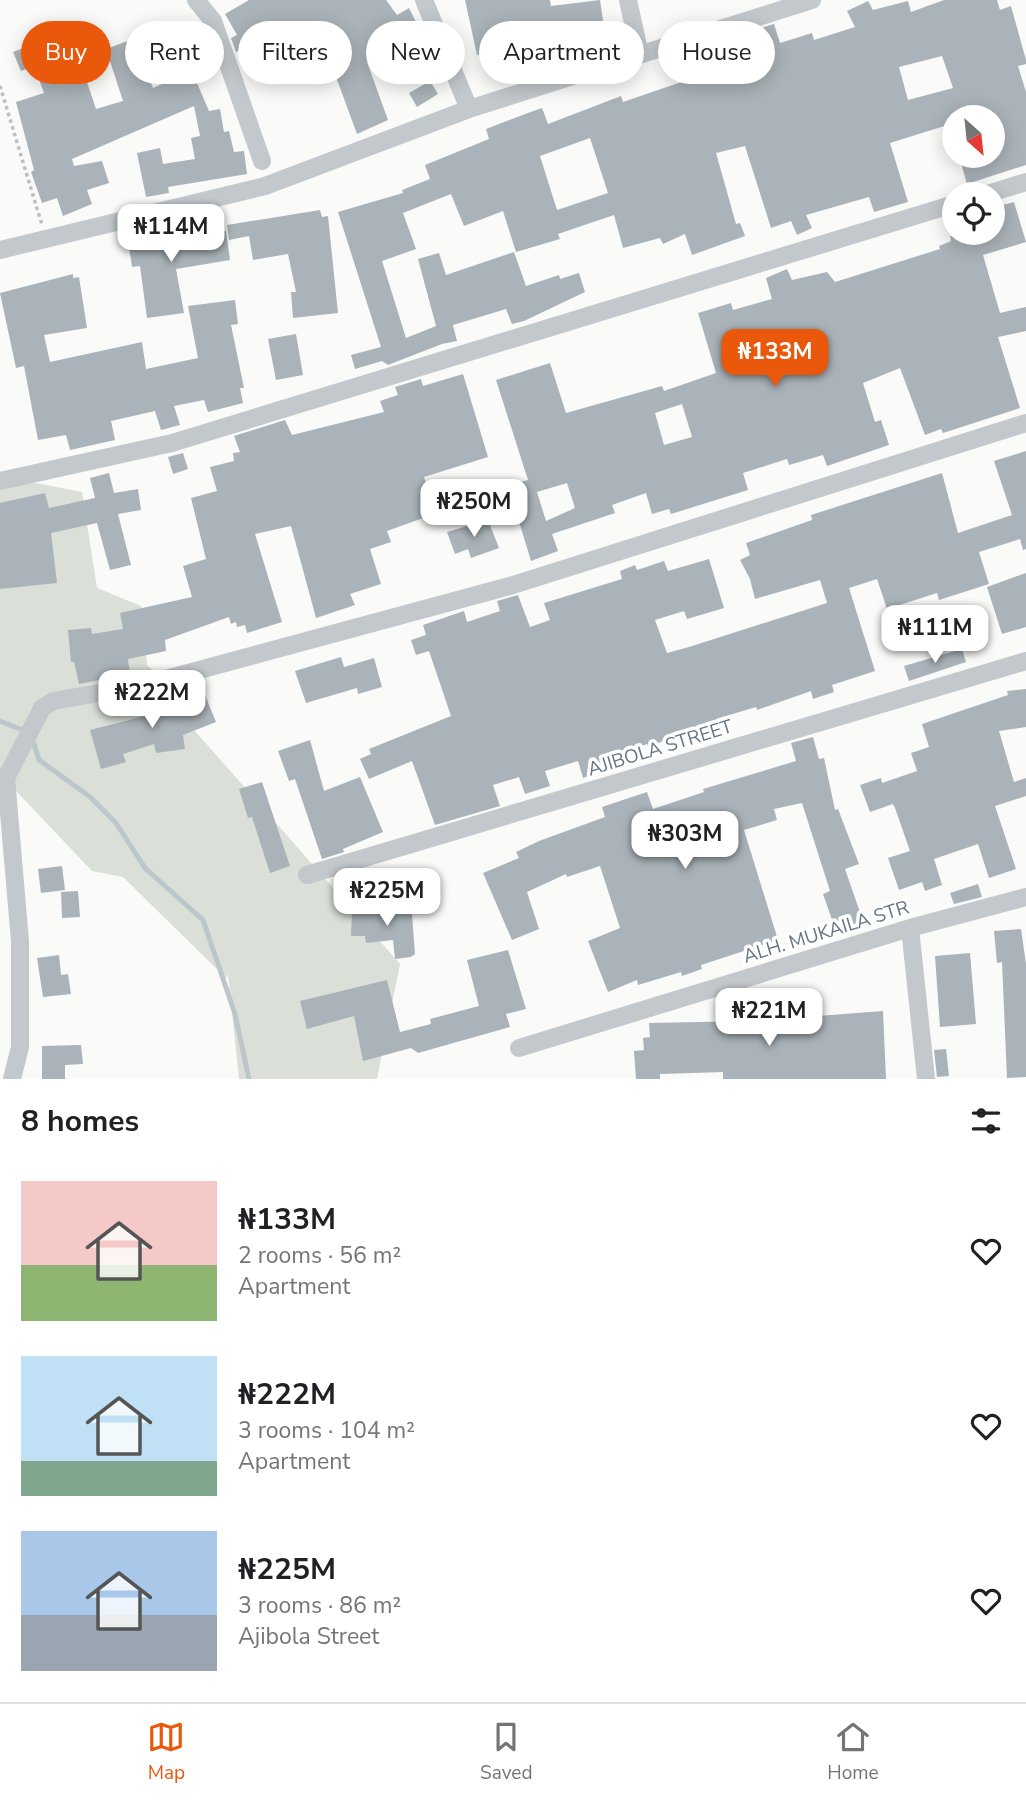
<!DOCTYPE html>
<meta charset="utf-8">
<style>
body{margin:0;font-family:"Nunito Sans",sans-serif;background:#f2f2f2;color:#202124;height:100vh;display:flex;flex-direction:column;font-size:26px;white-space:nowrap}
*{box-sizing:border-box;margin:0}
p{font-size:23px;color:#757577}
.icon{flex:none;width:38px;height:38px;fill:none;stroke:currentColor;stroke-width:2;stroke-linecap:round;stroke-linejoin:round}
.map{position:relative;height:1079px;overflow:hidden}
.drawer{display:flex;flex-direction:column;background:#fff;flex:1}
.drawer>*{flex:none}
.banner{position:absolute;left:21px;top:21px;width:985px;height:63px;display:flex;gap:14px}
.needle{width:46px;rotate:153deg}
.tools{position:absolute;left:942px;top:105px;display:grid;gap:14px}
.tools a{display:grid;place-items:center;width:63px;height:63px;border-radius:50%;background:#fff;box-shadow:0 4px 18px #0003;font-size:35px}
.price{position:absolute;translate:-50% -60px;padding:0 16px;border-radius:14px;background:#fff;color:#222;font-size:23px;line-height:46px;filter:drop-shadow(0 2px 4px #0008)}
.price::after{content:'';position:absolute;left:50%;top:42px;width:21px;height:16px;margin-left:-10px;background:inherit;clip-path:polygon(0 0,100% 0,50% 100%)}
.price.current{background:#ea580c;color:#fff}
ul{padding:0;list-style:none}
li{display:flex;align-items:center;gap:21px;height:175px;padding:0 21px}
li span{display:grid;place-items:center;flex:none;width:196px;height:140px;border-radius:0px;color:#555}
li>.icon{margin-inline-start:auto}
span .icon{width:84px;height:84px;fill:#fffc;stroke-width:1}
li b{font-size:30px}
h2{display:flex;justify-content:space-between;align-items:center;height:84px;padding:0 21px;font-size:30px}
.chip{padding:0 24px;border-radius:32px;background:#fff;box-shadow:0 4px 18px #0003;font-size:24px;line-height:63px}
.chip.current{background:#ea580c;color:#fff}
.tabs{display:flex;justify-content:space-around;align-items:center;height:98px;border-top:2px solid #e0e0e0;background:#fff;font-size:19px;color:#757577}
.tabs a{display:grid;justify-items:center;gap:4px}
.tabs .current{color:#ea580c}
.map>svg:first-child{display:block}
</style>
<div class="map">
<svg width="1026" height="1079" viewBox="0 0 1026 1079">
<rect width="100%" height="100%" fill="#fafaf8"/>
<!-- green -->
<path fill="#dadfd7" d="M0 476 82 492 97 588 141 606 147 665 180 696 195 731 400 964 377 1079H239L228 975 226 978 123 877 92 871 0 774Z"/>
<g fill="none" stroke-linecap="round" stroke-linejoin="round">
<!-- stream -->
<path stroke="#bbc7cb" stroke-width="5" d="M0 721 25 731
M32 738 39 760 89 796 116 823 145 868 203 920 235 1014 249 1079"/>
</g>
<!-- building -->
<path fill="#aab3b9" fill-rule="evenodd" d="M249 0H386L397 15 409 8 420 30 367 62 388 120 357 134 325 47 300 59 286 30 236 52 231 38 237 35 225 14Z
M465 0H550L551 6 600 0 604 27 563 32 532 40V43L477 55Z
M944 0H997L1000 10 1011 6 1026 60V64L1018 66 1026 92V165L967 184 959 156H992V117H954V123L890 143 908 202 874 212 869 197 806 215 812 228 797 235 791 221 771 228 745 146 716 153 736 224 740 223 745 236 692 255 685 234 663 244 660 238 623 248 614 215 558 234 560 239 516 252 503 211 464 226 451 194 403 213 416 249 382 261 406 338 436 326 418 259 439 253 446 275 514 252 526 286 559 275 560 279 579 273 585 292 524 321 512 324 506 309 453 325 457 341 442 344 388 365 382 361 355 369 351 355 381 347 338 212 403 193 402 190 430 179 425 165 489 139 486 129 528 113 542 108 548 124 621 96 623 102 728 66 722 48 753 38 751 31 774 24 780 43 812 33 814 40 855 27 847 11 868 1 873 10 908 1 911 12ZM942 56 953 88 908 100 899 67ZM590 138 608 193 557 210 540 156Z
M47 39 61 68 80 61 96 109 123 101 106 49 133 39 153 88 187 73 189 77 194 76 209 111 220 109 224 132 229 131 234 152 244 151 247 174 168 187 169 193 146 197 137 153 160 148 163 164 195 159 191 138 200 136 194 106 72 159 74 166 102 161 109 183 87 190 92 204 63 216 57 198 42 203 31 172 34 170 16 102 44 93 34 66 21 71 13 52Z
M430 81 438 94 417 107 409 93Z
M1014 202 1026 242 983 255 1000 313 1026 307V331L998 337 1020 408 943 433 941 429 925 435 900 368 863 383 875 422 881 420 889 445 827 466 823 455 789 465 787 459 743 473 748 490 671 514 669 509 652 514 646 493 612 505 615 513 552 534 558 551 531 561 508 485 528 480 496 380 550 363 566 413 662 386 664 391 716 373 698 313 731 303 733 310 772 299 766 278 787 269 792 280 827 272 835 282 940 249 939 246 951 241 950 236 992 233V208ZM682 404 692 437 664 445 655 413ZM567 483 575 508 546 521 537 492Z
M320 210 322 217 328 216 338 313 293 318 291 292H296L288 254 253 260 249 236 229 240 227 225Z
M169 227 171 240 226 231 230 260 176 269 184 313 147 318 140 266 132 267 127 234Z
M73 274V278L79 277 87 328 44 335 50 362 142 342 146 369 198 358 188 306 235 300 238 324 231 325 244 388H240L243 403 208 412 204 400 174 406 180 425 161 430 155 411 111 421 115 440 70 450 66 435 38 440 24 366 16 368 0 293Z
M296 334 303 375 276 380 268 339Z
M463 374 488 457 424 477 437 513 387 531 391 542 370 549 381 584 350 594 355 605 316 618 291 526 255 534 282 622 247 633 245 625 237 627 236 622 231 624 229 617 165 640 166 651 128 659 130 674 79 684 74 662H71L68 630 91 628 92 634 123 629 120 613 192 597 183 566 206 559 191 498 217 491 210 467 234 461 233 453 240 452 234 436 285 420 292 435 384 412 380 401 398 395 395 387 421 379 423 386Z
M1026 451V549L1023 550 1020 539 979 552 989 584 939 600 937 593 887 609 877 579 849 588 875 671 832 685 834 692 813 699 811 691 757 710 756 707 716 719 721 733 702 739 698 726 649 747 647 744 615 756 618 766 583 778 578 761 545 771 550 786 525 794 519 777 493 785 500 806 435 825 412 761 369 779 360 759 371 754 369 749 451 716 429 651 416 655 411 640 426 635 423 625 464 611 467 622 500 611 497 601 518 595 530 627 550 620 544 603 622 579 620 571 635 565 637 570 664 561 668 571 709 559 724 608 687 619 684 611 655 620 667 653 689 647 827 603 820 580 755 599 750 579 740 560 750 555 746 543 812 520 811 515 942 473 958 533 1012 515 994 461Z
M183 453 188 469 173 474 168 457Z
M109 473 114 493 138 489 141 510 118 514 131 565 110 570 97 523 51 533 57 583 0 589V503L45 493 49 508 95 498 90 478Z
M488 520 499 548 471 558 468 549 455 554 447 532Z
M1026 573V627L1002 634 987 587Z
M962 649 966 662 909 681 904 666Z
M341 657 344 667 374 658 382 687 358 694 357 688 306 703 295 671Z
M1026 689V727L999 731 1014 782 1026 778V796L995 806 1016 869 989 878 978 844 934 859 942 885 925 891 922 882 899 890 888 858 910 851 895 808 893 804 870 812 860 785 881 778 882 783 917 771 911 753 929 747 922 724 1008 695 1007 691Z
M205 695 216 722 183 735 185 749 156 753 154 744 123 754 126 762 101 769 90 730 149 715 148 708Z
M813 737 819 759 824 758 835 810 838 809 859 864 845 869 863 921 836 931 823 894 830 891 802 803 774 809 777 820 744 830 778 940 701 965 702 969 682 976 681 972 638 985 637 980 608 992 588 941 620 928 600 866 567 877 566 874 527 892 539 929 512 940 483 873 519 858 516 852 539 841 605 817 602 807 647 792 653 809 704 792 703 789 796 761 791 743Z
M310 740 324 791 360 777 383 832 343 849 344 852 322 859 295 779 289 781 278 751Z
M262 782 290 866 270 873 252 817 248 818 239 789Z
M62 866 65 890 41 893 38 869Z
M978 884 982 897 954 904 950 893Z
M78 891 80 917 62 918 61 892Z
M411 902 415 954 411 957 395 959 393 940 366 943 365 936H351L352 911 390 909V904Z
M1021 929 1026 964V1077L1007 1078 1002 962 997 963 994 931Z
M508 950 526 1009 506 1014 510 1027 418 1053 411 1048 363 1061 354 1016 307 1029 300 1001 387 980 400 1032 431 1024 430 1019 479 1006 467 960Z
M970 953 976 1024 940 1027 935 956Z
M59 955 61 975 68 974 71 994 43 997 37 958Z
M883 1011 886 1079H723V1072L660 1074V1079H636L634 1051 644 1050 643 1038 650 1037 649 1023 752 1021Z
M81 1045 83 1064 65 1065V1079H42V1046Z
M946 1049 949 1076 937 1077 934 1050Z"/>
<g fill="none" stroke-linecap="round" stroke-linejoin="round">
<!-- path -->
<path stroke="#bbbfc2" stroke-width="3.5" stroke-dasharray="3.5 3.5" stroke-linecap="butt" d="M0 86 42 225"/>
<!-- minor -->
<path stroke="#c3c8cc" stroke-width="18" d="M196 0 213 21 262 161
M424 0 469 109
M628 0 640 55
M987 194 1026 182
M0 250 265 186 469 109 812 0
M0 481 172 443 954 204
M307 875 1026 661
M910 928 926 1079
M519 1048 910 928 1026 897
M12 1079 20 1047V941L6 778 42 708 53 701 140 686 513 585 1026 423"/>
</g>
<g text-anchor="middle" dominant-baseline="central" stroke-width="7" stroke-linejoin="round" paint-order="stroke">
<!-- street labels -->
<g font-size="19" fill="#657683" stroke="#fff">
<text transform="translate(660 748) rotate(-17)">AJIBOLA STREET</text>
<text transform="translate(826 932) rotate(-17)">ALH. MUKAILA STR</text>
</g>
</g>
</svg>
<div class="tools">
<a><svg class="needle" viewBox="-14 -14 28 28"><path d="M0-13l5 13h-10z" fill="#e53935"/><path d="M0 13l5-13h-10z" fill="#757577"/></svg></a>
<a><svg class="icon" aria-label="locate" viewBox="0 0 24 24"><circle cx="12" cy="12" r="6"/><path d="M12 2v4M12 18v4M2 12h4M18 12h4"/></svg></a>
</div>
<b class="price" style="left:171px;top:264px">₦114M</b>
<b class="price current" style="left:775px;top:389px">₦133M</b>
<b class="price" style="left:474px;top:539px">₦250M</b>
<b class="price" style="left:935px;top:665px">₦111M</b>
<b class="price" style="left:152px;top:730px">₦222M</b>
<b class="price" style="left:685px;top:871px">₦303M</b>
<b class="price" style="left:387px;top:928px">₦225M</b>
<b class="price" style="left:769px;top:1048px">₦221M</b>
<div class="banner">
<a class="chip current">Buy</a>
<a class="chip">Rent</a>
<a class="chip">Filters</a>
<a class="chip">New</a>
<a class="chip">Apartment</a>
<a class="chip">House</a>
</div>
</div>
<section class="drawer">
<h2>8 homes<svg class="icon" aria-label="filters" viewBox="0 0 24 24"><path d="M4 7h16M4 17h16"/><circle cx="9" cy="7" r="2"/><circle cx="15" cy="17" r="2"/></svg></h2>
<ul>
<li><span style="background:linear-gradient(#f6c9c9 60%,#8fb573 0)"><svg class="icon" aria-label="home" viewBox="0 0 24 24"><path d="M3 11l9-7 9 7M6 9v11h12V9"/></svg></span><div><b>₦133M</b><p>2 rooms · 56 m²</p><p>Apartment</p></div><svg class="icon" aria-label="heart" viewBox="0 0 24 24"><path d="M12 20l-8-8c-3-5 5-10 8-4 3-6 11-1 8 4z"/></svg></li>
<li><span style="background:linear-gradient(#bfe0f5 75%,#7fa58c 0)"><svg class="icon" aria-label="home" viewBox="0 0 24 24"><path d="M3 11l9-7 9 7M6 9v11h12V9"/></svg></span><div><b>₦222M</b><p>3 rooms · 104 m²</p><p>Apartment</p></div><svg class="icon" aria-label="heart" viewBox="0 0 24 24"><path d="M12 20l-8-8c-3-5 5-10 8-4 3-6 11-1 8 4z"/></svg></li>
<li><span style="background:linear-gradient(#a9c7e8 60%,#9aa5b1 0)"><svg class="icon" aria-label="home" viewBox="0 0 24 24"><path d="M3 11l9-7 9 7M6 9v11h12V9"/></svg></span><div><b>₦225M</b><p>3 rooms · 86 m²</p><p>Ajibola Street</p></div><svg class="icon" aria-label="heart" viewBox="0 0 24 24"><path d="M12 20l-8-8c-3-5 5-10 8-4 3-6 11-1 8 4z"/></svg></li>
</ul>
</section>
<nav class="tabs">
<a class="current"><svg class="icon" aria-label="map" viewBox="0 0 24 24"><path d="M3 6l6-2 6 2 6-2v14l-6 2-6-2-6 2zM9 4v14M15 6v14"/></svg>Map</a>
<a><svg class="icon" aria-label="saved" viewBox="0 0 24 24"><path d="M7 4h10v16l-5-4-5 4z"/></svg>Saved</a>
<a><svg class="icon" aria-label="home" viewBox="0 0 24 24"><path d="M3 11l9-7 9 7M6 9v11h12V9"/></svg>Home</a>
</nav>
